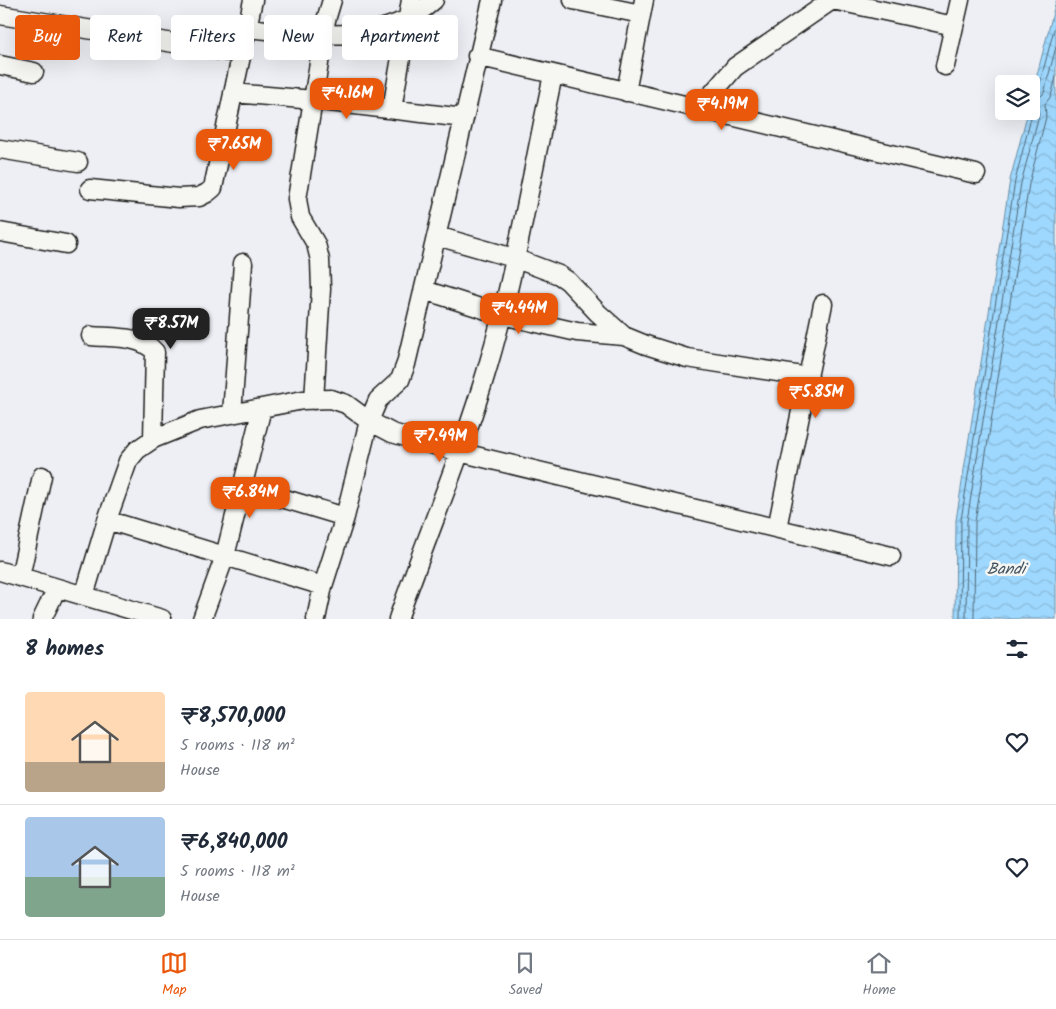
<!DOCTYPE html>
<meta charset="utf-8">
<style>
body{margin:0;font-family:Kalam,sans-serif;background:#f6f6f7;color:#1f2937;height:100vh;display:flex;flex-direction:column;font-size:19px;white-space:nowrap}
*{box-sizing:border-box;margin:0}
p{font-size:16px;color:#747a83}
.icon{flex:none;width:28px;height:28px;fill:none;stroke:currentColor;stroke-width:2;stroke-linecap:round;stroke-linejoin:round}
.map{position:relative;height:619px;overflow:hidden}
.sheet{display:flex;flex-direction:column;background:#fff;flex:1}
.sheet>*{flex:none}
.top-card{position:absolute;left:15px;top:15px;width:500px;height:45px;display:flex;gap:10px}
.tools{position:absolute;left:995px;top:75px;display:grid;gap:10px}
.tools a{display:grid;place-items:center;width:45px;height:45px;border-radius:5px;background:#fff;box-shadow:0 5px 20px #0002;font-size:25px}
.price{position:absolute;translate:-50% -42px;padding:0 11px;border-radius:10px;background:#ea580c;color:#fff;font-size:16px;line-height:32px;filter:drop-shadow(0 1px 2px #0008)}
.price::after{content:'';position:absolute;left:50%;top:30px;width:15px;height:11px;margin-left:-8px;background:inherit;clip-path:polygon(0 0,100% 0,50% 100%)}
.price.on{background:#222;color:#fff}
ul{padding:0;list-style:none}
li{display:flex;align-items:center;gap:15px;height:125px;padding:0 25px}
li+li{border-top:1px solid #e0e1e3}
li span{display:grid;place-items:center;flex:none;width:140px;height:100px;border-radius:5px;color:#555}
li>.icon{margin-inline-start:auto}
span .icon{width:60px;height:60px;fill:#fffc;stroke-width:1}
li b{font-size:21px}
h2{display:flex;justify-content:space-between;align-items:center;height:60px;padding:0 25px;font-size:21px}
.pill{padding:0 18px;border-radius:5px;background:#fff;box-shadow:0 5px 20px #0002;font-size:18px;line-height:45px}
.pill.on{background:#ea580c;color:#fff}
.tab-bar{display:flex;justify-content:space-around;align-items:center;height:70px;border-top:1px solid #e0e1e3;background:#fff;font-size:14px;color:#747a83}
.tab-bar a{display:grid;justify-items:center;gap:2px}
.tab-bar .on{color:#ea580c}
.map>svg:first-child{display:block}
</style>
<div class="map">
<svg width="1056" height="619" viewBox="0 0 1056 619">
<defs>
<pattern id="water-waves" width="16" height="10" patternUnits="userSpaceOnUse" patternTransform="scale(1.25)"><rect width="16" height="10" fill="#9ed8fe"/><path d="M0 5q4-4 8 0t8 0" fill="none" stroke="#88b9d9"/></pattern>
</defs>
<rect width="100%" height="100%" fill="#edeff4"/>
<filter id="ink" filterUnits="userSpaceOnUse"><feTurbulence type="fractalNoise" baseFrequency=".02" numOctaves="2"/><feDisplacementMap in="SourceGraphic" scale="10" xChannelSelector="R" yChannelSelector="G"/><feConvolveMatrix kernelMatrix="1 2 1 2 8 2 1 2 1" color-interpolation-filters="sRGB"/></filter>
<g filter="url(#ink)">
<!-- water -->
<path fill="url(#water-waves)" stroke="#6a8da4" d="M1056 1V619H955L956 520 1010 180 1028 111H1031V98Z"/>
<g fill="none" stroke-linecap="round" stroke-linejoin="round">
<!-- shore -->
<path stroke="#506776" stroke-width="1" d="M1031 94 1036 93 1038 90 1056 22
M960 619 961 520 1015 181 1032 114 1031 109
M966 619 967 521 1021 183 1039 115 1038 109 1035 102 1044 93 1056 47
M974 619 975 522 1029 184 1046 117 1045 104 1051 96 1056 77"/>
<defs>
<path id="street" d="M573 0 641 14
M833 0 954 26
M0 15 242 54
M247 28C311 34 382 48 434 0
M477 56 976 174
M0 65 34 72
M945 66 960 0
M626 92 644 0
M233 93 313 100 464 118
M392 109 411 0
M699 109 735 67 832 0
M0 149 78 162
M90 189 179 198 199 197 207 193 213 188 253 0
M0 232 66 244
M437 236 514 258 559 275 568 281 598 313 624 336 646 345 687 358 809 377
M424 290 502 315 577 332 624 336
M91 336C112 338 141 335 155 352L153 439
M314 400 321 289 320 260 316 244 300 217 297 199 326 20 332 0
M232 414 243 263
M242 486 345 517
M107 520 323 586
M777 528 823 304
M0 571 162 619
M20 577 42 476
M84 596 107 520 128 461 137 450 153 439 200 420 303 400 331 399 346 404 369 421 392 433 459 452 891 556
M42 619 57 588
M202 619 225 556 262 408
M316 619 323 586 345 517 369 421 378 400 400 380 406 364 492 0
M398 619C427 535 463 452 488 366 516 271 532 172 553 75"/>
</defs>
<!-- street casing -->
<use href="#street" stroke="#1c1c1c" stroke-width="21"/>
<!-- street -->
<use href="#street" stroke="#f6f6f2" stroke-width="18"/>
</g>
</g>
<g text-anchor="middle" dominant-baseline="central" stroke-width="5" stroke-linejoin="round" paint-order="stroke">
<!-- water labels -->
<g font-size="16" font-style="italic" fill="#435460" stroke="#f6f6f2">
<text x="1006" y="569">Bandi</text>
</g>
</g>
</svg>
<div class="tools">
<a><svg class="icon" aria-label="layers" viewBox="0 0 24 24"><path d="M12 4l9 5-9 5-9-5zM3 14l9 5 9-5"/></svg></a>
</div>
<b class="price" style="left:347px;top:120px">₹4.16M</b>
<b class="price" style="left:722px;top:131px">₹4.19M</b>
<b class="price" style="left:234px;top:171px">₹7.65M</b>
<b class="price" style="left:519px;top:335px">₹4.44M</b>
<b class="price on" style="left:171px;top:350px">₹8.57M</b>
<b class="price" style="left:816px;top:419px">₹5.85M</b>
<b class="price" style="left:440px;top:463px">₹7.49M</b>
<b class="price" style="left:250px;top:519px">₹6.84M</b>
<div class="top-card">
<a class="pill on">Buy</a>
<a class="pill">Rent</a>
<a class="pill">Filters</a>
<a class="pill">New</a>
<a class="pill">Apartment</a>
</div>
</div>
<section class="sheet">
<h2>8 homes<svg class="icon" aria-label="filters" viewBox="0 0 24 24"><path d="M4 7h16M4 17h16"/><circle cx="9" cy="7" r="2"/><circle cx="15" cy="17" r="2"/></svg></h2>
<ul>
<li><span style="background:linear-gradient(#ffd9b3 70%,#b9a48a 0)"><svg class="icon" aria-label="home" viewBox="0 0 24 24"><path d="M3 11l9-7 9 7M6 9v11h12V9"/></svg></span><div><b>₹8,570,000</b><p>5 rooms · 118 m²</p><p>House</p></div><svg class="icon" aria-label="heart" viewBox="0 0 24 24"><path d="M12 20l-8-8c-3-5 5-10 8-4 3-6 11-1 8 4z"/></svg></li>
<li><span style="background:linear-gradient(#a9c7e8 60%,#7fa58c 0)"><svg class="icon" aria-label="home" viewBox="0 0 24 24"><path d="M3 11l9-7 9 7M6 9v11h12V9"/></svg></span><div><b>₹6,840,000</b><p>5 rooms · 118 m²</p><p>House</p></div><svg class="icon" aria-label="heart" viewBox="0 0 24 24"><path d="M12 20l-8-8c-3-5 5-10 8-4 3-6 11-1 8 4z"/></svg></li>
</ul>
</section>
<nav class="tab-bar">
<a class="on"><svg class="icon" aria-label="map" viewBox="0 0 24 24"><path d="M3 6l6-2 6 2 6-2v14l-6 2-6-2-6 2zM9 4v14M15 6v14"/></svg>Map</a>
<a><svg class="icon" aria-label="saved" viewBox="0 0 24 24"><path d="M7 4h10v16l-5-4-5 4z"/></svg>Saved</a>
<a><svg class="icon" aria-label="home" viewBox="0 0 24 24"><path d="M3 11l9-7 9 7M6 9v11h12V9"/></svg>Home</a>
</nav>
